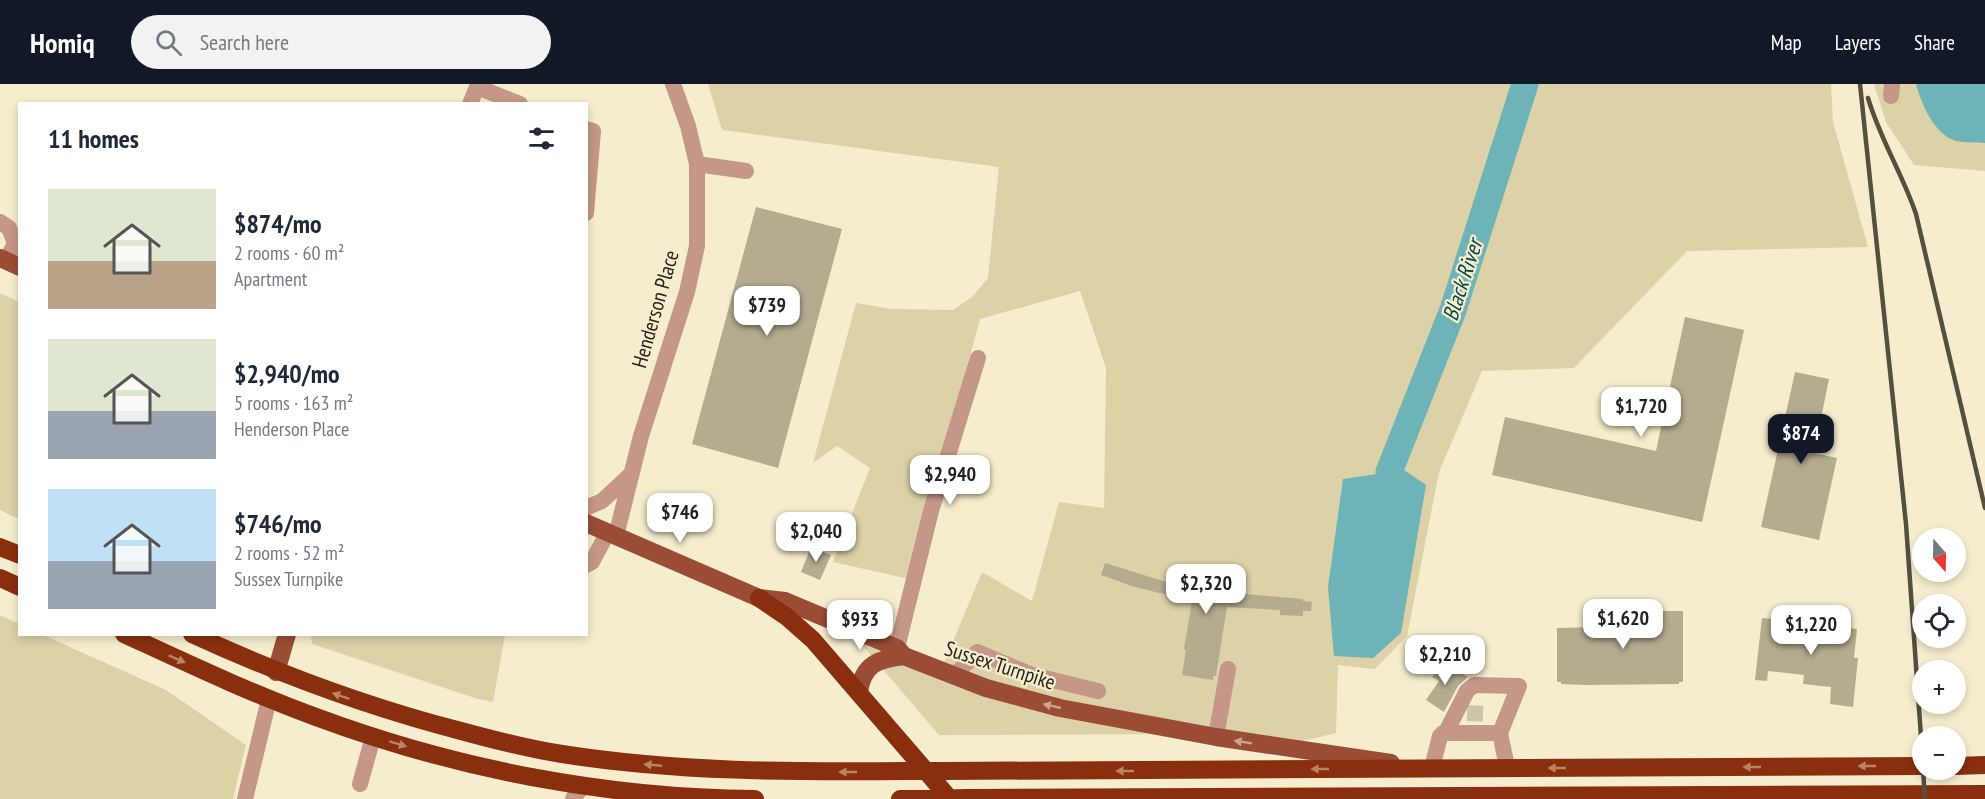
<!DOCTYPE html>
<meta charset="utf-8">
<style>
body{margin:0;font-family:"PT Sans Narrow",sans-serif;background:#f2f2f3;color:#1f2937;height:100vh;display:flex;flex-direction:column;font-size:22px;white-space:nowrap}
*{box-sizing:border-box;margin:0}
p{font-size:20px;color:#747a83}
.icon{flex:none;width:33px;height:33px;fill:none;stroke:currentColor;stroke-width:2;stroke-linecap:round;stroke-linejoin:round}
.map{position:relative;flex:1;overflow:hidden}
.side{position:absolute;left:18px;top:18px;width:570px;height:534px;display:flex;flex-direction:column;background:#fff;border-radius:0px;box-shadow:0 3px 9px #0003}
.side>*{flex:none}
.needle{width:39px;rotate:160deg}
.tools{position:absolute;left:1912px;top:444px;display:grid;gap:12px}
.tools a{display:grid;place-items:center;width:54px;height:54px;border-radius:50%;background:#fff;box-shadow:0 3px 9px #0003;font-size:30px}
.price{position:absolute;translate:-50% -51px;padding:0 14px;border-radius:12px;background:#fff;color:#222;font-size:20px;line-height:39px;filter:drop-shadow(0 2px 3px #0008)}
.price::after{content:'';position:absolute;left:50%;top:36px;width:18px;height:14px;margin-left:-9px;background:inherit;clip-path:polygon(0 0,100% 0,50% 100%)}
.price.on{background:#111827;color:#fff}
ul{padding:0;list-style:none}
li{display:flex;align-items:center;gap:18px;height:150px;padding:0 30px}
li span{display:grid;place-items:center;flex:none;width:168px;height:120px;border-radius:0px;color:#555}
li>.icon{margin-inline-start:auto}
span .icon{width:72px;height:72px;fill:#fffc;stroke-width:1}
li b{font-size:26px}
h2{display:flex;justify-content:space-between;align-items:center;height:72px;padding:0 30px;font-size:26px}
header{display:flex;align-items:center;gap:36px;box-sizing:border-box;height:84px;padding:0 30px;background:#111827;color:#fff}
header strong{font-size:28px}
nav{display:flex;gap:33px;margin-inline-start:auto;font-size:21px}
.search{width:420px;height:54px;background:#f2f2f3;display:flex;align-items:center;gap:15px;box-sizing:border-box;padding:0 21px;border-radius:33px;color:#747a83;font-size:22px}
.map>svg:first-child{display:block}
</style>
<header>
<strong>Homiq</strong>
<div class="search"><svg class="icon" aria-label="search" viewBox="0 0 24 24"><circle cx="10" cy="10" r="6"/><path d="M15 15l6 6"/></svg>Search here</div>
<nav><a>Map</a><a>Layers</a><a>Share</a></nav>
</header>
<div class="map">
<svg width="1985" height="715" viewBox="0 0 1985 715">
<rect width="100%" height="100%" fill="#f5edce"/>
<!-- green -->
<path fill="#dcd1a7" d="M708 0H1831L1833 38 1868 163 1687 167 1574 284 1482 287 1439 388 1407 552 1375 585 1338 581 1336 649 1303 657 1178 650 939 651 856 554 940 588 982 488 1032 517 1059 418 1104 424 1106 284 1080 207 980 235 909 495 833 478 870 384 837 362 813 379 856 219 892 225 953 226 973 212 988 194 999 83 722 46Z
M1874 0H1985V87L1914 81 1886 38Z
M0 209 19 218V435L0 426Z
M0 531 19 540 20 550 43 551 166 606 246 661 233 715H0Z
M311 551V550L505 551 493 618 478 615 312 560Z"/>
<!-- water -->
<path fill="#6eb3b7" d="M1916 0H1985V59C1976 58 1965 59 1956 57 1934 50 1922 21 1916 0Z
M1404 386 1426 401 1401 549 1373 574 1334 572 1328 503 1343 395Z"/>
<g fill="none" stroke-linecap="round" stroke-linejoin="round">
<!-- river -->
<path stroke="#6eb3b7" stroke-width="27" d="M1389 388 1453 226 1525 0"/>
</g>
<!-- building -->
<path fill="#b4ac8f" d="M756 123 842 145 778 384 692 360Z
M1685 233 1744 246 1702 438 1492 391 1505 333 1656 367Z
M1795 288 1829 295 1814 369 1837 374 1819 456 1761 443Z
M811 463 831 471 820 496 801 488Z
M1105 479 1163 497 1221 508 1303 515V517L1312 518 1311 527H1303V532L1280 531V526L1227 523 1216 592H1213V596L1182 591 1186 566 1184 565 1192 517 1135 503 1101 491Z
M1599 527H1683V598H1679V600L1585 601 1561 600V598H1557V544L1599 543Z
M1762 534 1857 545 1854 574H1858L1853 623 1830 620 1831 603 1803 600 1804 591 1768 587 1767 597 1755 596Z
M1443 578 1468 593 1458 602 1444 628 1426 616 1439 597 1432 593Z"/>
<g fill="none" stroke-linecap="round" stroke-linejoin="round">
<!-- minor-tunnel -->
<path stroke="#ccc5a9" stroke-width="16" stroke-dasharray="16 8" stroke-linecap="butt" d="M1467 629 1490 630"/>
<!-- minor -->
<path stroke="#c49788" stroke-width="16" d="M1891 12 1892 0
M470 20 477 3 520 20
M586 45 593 47 586 129
M697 80 746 87
M0 138 9 144 15 159 6 177
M586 424 602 417 631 390
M616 452 641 352 687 208 697 162V80L688 42 673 0
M586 481 592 478 608 448
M897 564 931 427 978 274
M955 591 977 568 1032 591 1098 607
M1443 649H1500
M1216 653 1228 585
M1432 684 1440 652 1447 646 1467 607 1474 601 1519 602 1500 649 1507 683
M360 700 373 653
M245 715 269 615
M573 715 583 702"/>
<!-- major -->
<path stroke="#9a4d34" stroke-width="18" d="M0 174 20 183
M586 439 759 514 785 517 897 564 904 572 986 604 1060 624 1216 653 1391 679
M276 588 287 550
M859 608C863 580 878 575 904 572"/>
<!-- highway -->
<path stroke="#892f0e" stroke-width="18" d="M0 463 20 471
M0 494 20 503
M759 514 787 533 813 556 950 715
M124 550C187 579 250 609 316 633 456 685 606 714 755 715
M192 550C279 590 368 623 461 647 494 656 528 665 562 670 677 688 791 688 906 687
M1956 682 1985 681
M943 687 1923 682
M967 714 1985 710
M900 715H930"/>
<!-- rail -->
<path stroke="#545040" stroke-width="4.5" d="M1860 0 1906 440 1923 681
M1868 14C1880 55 1903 91 1916 130L1985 424
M1923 686 1925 715"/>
<!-- highway-bridge -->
<path stroke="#892f0e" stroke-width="18" d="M906 687H943
M930 715 967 714"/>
</g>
<!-- one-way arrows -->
<defs><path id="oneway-solid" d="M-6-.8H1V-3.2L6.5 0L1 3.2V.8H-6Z" transform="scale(1.5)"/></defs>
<g fill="#ba8464">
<use href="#oneway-solid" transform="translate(177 575) rotate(24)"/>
<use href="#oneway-solid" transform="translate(341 612) rotate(-161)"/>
<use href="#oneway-solid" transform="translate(398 660) rotate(17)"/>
<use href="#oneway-solid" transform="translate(653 681) rotate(-175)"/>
<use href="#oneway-solid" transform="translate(1867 682) rotate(180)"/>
<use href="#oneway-solid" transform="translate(1752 683) rotate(180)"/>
<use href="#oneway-solid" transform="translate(1557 684) rotate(180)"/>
<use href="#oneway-solid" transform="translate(1320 685) rotate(180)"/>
<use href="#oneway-solid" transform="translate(1125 687) rotate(180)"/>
<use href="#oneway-solid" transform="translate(848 688) rotate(180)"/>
</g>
<g fill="#cca589">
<use href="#oneway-solid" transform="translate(1052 622) rotate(-167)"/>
<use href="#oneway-solid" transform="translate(1243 658) rotate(-171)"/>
</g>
<g text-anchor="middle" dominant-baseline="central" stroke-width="4.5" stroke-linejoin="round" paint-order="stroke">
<!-- street labels -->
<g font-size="21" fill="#262317" stroke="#f5edce">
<text transform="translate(655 225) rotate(-74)">Henderson Place</text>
<text transform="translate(1000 581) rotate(18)">Sussex Turnpike</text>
</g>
<!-- water labels -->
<g font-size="22" font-style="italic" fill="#014649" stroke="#f5edce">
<text transform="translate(1462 196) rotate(-72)">Black River</text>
</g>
</g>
</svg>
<div class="tools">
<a><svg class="needle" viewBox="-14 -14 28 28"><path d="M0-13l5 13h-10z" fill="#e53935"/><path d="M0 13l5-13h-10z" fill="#747a83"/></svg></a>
<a><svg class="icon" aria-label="locate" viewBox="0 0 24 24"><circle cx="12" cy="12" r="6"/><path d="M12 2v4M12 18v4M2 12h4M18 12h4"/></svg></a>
<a>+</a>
<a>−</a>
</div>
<b class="price" style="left:767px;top:253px">$739</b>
<b class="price" style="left:1641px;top:354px">$1,720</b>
<b class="price on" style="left:1801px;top:381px">$874</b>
<b class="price" style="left:950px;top:422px">$2,940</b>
<b class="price" style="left:680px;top:460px">$746</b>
<b class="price" style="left:816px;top:479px">$2,040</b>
<b class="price" style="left:1206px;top:531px">$2,320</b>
<b class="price" style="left:1623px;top:566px">$1,620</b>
<b class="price" style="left:860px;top:567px">$933</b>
<b class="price" style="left:1811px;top:572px">$1,220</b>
<b class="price" style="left:1445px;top:602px">$2,210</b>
<section class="side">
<h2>11 homes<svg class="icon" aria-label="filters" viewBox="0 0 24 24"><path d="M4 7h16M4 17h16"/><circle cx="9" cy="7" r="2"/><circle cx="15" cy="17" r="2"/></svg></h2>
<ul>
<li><span style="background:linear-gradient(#dfe7d0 60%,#b9a48a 0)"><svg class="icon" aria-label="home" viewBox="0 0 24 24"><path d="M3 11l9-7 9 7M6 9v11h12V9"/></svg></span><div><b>$874/mo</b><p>2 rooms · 60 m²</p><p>Apartment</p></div></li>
<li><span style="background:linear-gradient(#dfe7d0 60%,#9aa5b1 0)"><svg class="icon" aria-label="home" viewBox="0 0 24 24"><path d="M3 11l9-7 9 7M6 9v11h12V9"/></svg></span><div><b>$2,940/mo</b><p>5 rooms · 163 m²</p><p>Henderson Place</p></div></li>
<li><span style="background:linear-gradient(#bfe0f5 60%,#9aa5b1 0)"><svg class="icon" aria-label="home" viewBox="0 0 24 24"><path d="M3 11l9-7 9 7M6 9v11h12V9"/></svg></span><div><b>$746/mo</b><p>2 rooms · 52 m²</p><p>Sussex Turnpike</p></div></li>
</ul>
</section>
</div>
